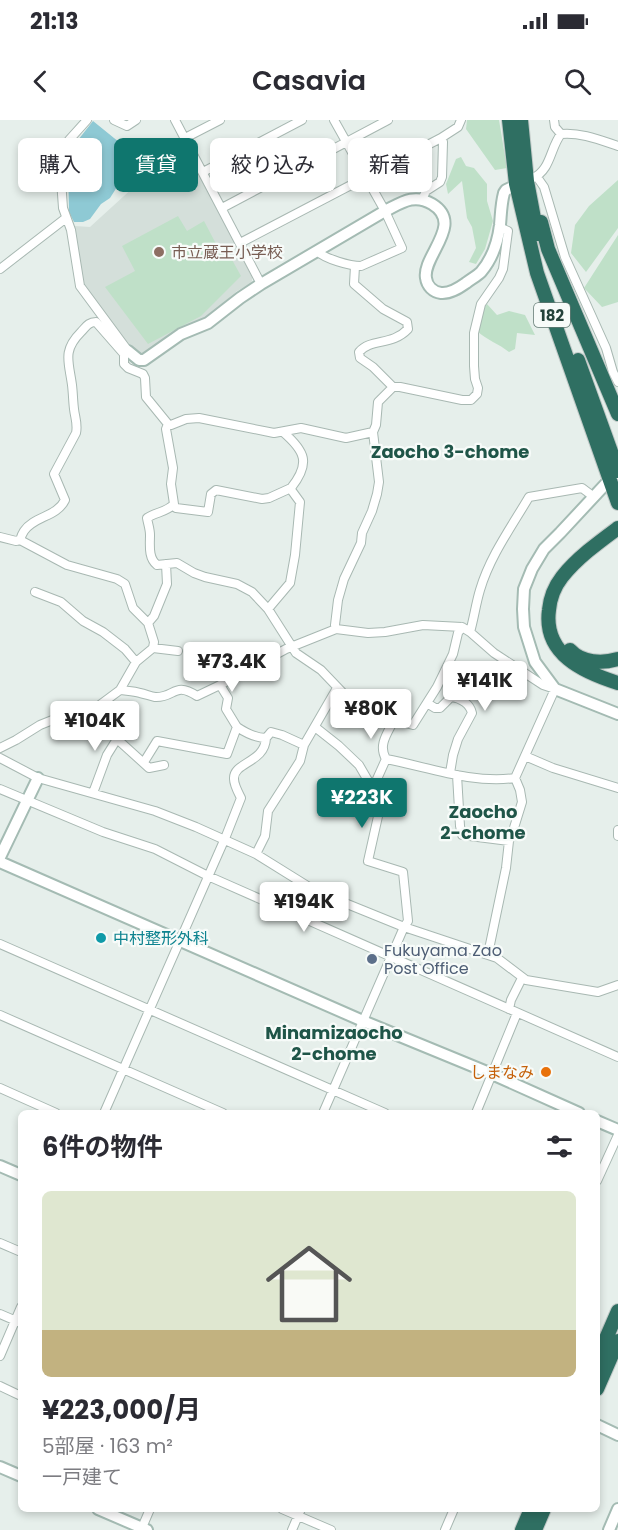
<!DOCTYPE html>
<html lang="ja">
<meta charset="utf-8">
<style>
body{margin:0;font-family:Poppins,"Noto Sans JP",sans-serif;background:#f7f7f7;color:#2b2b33;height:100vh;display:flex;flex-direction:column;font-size:22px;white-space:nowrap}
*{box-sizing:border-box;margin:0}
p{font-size:20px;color:#7c7c81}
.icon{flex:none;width:33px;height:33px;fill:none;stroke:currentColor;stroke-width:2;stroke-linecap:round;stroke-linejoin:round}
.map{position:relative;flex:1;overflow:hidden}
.sheet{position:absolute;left:18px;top:990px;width:582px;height:402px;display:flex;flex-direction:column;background:#fff;border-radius:9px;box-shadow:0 3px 9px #0003}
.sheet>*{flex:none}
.banner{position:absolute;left:18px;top:18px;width:582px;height:54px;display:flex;gap:12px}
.price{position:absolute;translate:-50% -51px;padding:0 14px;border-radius:6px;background:#fff;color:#222;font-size:20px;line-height:39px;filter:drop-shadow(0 2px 3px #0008)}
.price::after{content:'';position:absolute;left:50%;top:36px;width:18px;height:14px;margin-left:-9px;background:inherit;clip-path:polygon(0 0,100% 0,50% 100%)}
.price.active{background:#0f766e;color:#fff}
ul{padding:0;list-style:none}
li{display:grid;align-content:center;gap:12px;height:318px;padding:0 24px}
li+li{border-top:2px solid #e1e1e2}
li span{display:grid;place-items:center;height:186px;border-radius:9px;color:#555}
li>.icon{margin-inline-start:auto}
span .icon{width:108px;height:108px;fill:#fffc;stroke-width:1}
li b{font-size:26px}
h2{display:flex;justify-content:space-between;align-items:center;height:72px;padding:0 24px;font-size:26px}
.pill{padding:0 21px;border-radius:9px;background:#fff;box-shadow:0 3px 9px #0003;font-size:21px;line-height:54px}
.pill.active{background:#0f766e;color:#fff}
.status{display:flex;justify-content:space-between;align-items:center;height:42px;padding:0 30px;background:#fff;direction:ltr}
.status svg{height:16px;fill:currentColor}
header{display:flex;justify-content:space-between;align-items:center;height:78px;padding:0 24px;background:#fff;font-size:27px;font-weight:600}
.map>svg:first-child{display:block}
</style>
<div class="status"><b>21:13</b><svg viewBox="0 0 49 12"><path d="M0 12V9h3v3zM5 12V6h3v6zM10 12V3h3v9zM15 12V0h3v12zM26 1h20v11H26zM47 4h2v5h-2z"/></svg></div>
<header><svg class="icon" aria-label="back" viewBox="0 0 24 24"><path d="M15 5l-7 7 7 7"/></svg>Casavia<svg class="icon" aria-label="search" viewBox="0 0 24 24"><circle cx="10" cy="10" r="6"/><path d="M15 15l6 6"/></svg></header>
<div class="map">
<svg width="618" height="1410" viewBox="0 0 618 1410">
<rect width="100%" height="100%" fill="#e6efeb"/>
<!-- built -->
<path fill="#d4dfda" d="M187 31 252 157V161L250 164 237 171 203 200 181 208 143 235 136 232 131 227 83 166 75 106 90 107 147 55Z"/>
<!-- green -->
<path fill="#bfe0c8" d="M467 0H499L507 48 495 50 466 9Z
M461 37 466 46 474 48 487 64V81L493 101 485 129 476 144 469 142 476 128 472 107 467 98 462 61 448 74 446 64 456 39Z
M618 60V108L586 152 571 133 575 105 589 86Z
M178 96 187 111 204 101 224 139 230 136 241 156 201 196 148 224 105 167 135 151 122 126Z
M618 115V182L602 187 584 168Z
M487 184 497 195 509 191 525 195 535 215 517 213 515 229 509 232C499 224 487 220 477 211L480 193Z"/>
<!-- water -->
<path fill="#8ec9d4" d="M93 1 135 35 146 48 117 67 110 78 101 84 90 99 83 102H74L69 92 68 41 71 29Z
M178 41 185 53 161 65 154 53Z"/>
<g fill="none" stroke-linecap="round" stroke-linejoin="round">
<defs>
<path id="street" d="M87 0 69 20 66 29 61 60 63 88 71 110 80 166 128 231 124 234V244L128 248 143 254 145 258 146 277 168 304 171 305 186 299 199 298 274 313 301 308 346 318 373 312 379 362 377 374 372 391 362 413 361 423 344 459 338 480 335 505 336 509 368 513 385 512 423 505 462 507 470 512 494 533 543 565 555 569 515 658 520 670 522 682 513 711 509 721 506 748 488 834
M114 0 127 6 136 0
M175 0 261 164
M554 0 555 7 561 14
M185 18 220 0
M203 52 302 0
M537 57 544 67 565 137 606 228 613 252 618 262
M533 58C551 50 550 28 561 14 580 12 600 20 618 26
M422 80 426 71 440 62 442 57 443 22 441 18 458 7 461 0
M222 88 388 0
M240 123 441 18
M317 131C325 139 350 146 361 146L402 128 385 91 334 0
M355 146 354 164 383 189 407 202 408 209C392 226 371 218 359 232L360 238 373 247 393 267
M0 149 66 98
M168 304 166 309 173 348 171 364 174 384C167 392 156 392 147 398 148 404 150 409 150 415 150 425 148 438 157 445L177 443 194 453 205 457 237 464 252 472 268 489 296 533 321 550 343 573 394 600 413 605 437 567 453 534 458 513 462 507
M373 312 376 305 378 282 393 267H400L462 280H471L477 274 478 268 475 259 474 246V213L481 184 499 158 503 149 508 111 499 107
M173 386 176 388 208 392 211 374 216 370 262 379 269 378 291 368
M0 417 16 421 20 420C21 417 22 414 24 411 34 396 57 397 65 380L54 354 76 313C78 304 75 298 74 289 73 281 73 273 72 265 69 242 62 231 81 212 86 207 88 202 96 202L124 234
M20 420 67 445 117 459 125 464 133 488 148 503 154 522 153 528
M35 472 61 482 83 501 103 512 125 529 136 542
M268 489 290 463 295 435 300 382 292 371 291 368C311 343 305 331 283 312
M148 503 154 496 167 464 166 444
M470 512C474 498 476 483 480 470 490 436 512 406 529 377L582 368 594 377
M120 570C127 571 134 571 140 573 145 574 150 576 155 577 175 578 174 561 197 576L220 565 286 529 336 509
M427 583 435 588H440L451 577C461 578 470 584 472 593L458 619 453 635 450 653
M89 593 117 619 107 635 93 673
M237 607C246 613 255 618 266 618L271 612 282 615 304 625
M315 607 339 626 359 645 381 683 368 741 403 752 408 801 404 807 323 993
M117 619 149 648 164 645
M0 628 16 620 40 605 55 599 76 598 89 593 120 570 136 542 153 528 178 531
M525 636 553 648 618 668
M0 638 38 658 155 691 196 707 256 734 309 767 330 777 404 807 497 838 526 860 598 872 618 865
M386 639C378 625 387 614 394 600
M144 642 157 621 227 634 237 607 226 589 228 578 220 565
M457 655 460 706 462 715 509 721
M373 668 386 639C428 647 472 664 515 658
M0 669 103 712 155 729 208 756 618 937
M618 710V716
M256 734 265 716 268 691 300 641 304 625 337 568
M0 824 385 993
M509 889 511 880 522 858
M0 895 223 993
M0 968 56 993
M104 993 226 716 241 678C238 672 234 665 234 659 233 642 265 643 266 618
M476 993 517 893
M597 1061 618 1015
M0 1123 21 1132
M0 1194 21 1203
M0 1236 21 1187
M0 1266 21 1276
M282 1389 331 1410
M141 1410 150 1389
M292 1410 301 1389
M445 1410 454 1389"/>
<path id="secondary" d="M128 231 139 240H144L181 214 208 203 240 178 261 164 385 91C401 83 414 73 432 84 465 104 422 136 426 158 427 166 433 172 441 173 450 174 459 168 466 163 471 159 477 156 481 152 492 139 498 121 500 105 501 94 501 84 504 73L506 70 521 63
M614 355 560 413 544 429 532 449 524 469 523 489 524 507 535 542 555 569 618 594
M0 737 38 658
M0 742 363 901 492 954 579 993
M597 1001 618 1010
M0 1046 21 1055
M597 1305 618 1315
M0 1347 21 1356
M98 1389 147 1410
M609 1410 618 1389"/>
<path id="highway" d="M509 0 516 64 537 153 618 383
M521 0 527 61 537 114
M541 102 548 129 618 294
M578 240 618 351
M618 408C599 422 577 438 562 457 555 466 550 479 549 490 543 534 583 552 618 563
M570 530C582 543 602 544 618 539
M597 1239 618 1191
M597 1269 618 1221
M522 1410 531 1389
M535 1410 544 1389"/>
</defs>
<!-- street casing -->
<use href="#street" stroke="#a8b8b2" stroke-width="10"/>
<!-- secondary casing -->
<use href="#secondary" stroke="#a4bbb3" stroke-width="14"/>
<!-- highway casing -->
<use href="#highway" stroke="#c2cac8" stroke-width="16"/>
<!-- street -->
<use href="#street" stroke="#fff" stroke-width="8"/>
<!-- secondary -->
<use href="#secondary" stroke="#fff" stroke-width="10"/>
<!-- highway -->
<use href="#highway" stroke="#2f6f62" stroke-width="14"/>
</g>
<!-- markers -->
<circle fill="#8d6e63" stroke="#f7fbf9" stroke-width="2" cx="159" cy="132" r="6"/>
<circle fill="#0f9aa8" stroke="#f7fbf9" stroke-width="2" cx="101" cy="818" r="6"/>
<circle fill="#5c6f8a" stroke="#f7fbf9" stroke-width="2" cx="372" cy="839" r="6"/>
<circle fill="#e8710a" stroke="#f7fbf9" stroke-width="2" cx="546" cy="952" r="6"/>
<g text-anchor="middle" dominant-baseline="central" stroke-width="4.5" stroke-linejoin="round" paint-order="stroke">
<!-- shield labels -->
<rect fill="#f7fbf9" stroke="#637a73" stroke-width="1.5" x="534" y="183" width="36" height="24" rx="4.5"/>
<g font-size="15" font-weight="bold" fill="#24423a">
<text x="552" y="195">182</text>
</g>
<!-- education labels -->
<g font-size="16" fill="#785e54" stroke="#f7fbf9" text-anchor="start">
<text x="171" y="132">市立蔵王小学校</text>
</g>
<!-- culture labels -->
<g font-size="16" fill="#0d838f" stroke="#f7fbf9" text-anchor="start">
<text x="113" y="818">中村整形外科</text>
</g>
<!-- service labels -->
<g font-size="16" fill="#4e5e75" stroke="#f7fbf9" text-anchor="start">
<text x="384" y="830">Fukuyama Zao<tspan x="384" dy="18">Post Office</tspan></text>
</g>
<!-- food labels -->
<g font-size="16" fill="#c56008" stroke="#f7fbf9" text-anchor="end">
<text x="534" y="952">しまなみ</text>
</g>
<!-- neighbourhood labels -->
<g font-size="18" font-weight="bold" fill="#1f5548" stroke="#f7fbf9">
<text x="450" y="331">Zaocho 3-chome</text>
<text x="483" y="691">Zaocho<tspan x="483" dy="21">2-chome</tspan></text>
<text x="334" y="912">Minamizaocho<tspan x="334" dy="21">2-chome</tspan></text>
</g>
</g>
</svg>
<b class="price" style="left:232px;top:573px">¥73.4K</b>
<b class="price" style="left:485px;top:592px">¥141K</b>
<b class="price" style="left:371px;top:620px">¥80K</b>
<b class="price" style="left:95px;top:632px">¥104K</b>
<b class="price active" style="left:362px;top:709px">¥223K</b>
<b class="price" style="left:304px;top:813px">¥194K</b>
<div class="banner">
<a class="pill">購入</a>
<a class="pill active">賃貸</a>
<a class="pill">絞り込み</a>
<a class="pill">新着</a>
</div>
<section class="sheet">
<h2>6件の物件<svg class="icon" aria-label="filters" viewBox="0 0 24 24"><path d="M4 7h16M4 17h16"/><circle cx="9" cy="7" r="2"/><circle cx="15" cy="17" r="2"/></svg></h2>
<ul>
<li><span style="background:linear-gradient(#dfe7d0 75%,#c2b280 0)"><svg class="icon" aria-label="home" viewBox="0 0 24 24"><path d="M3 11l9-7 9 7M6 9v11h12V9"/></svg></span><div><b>¥223,000/月</b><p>5部屋 · 163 m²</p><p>一戸建て</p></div></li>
</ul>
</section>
</div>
